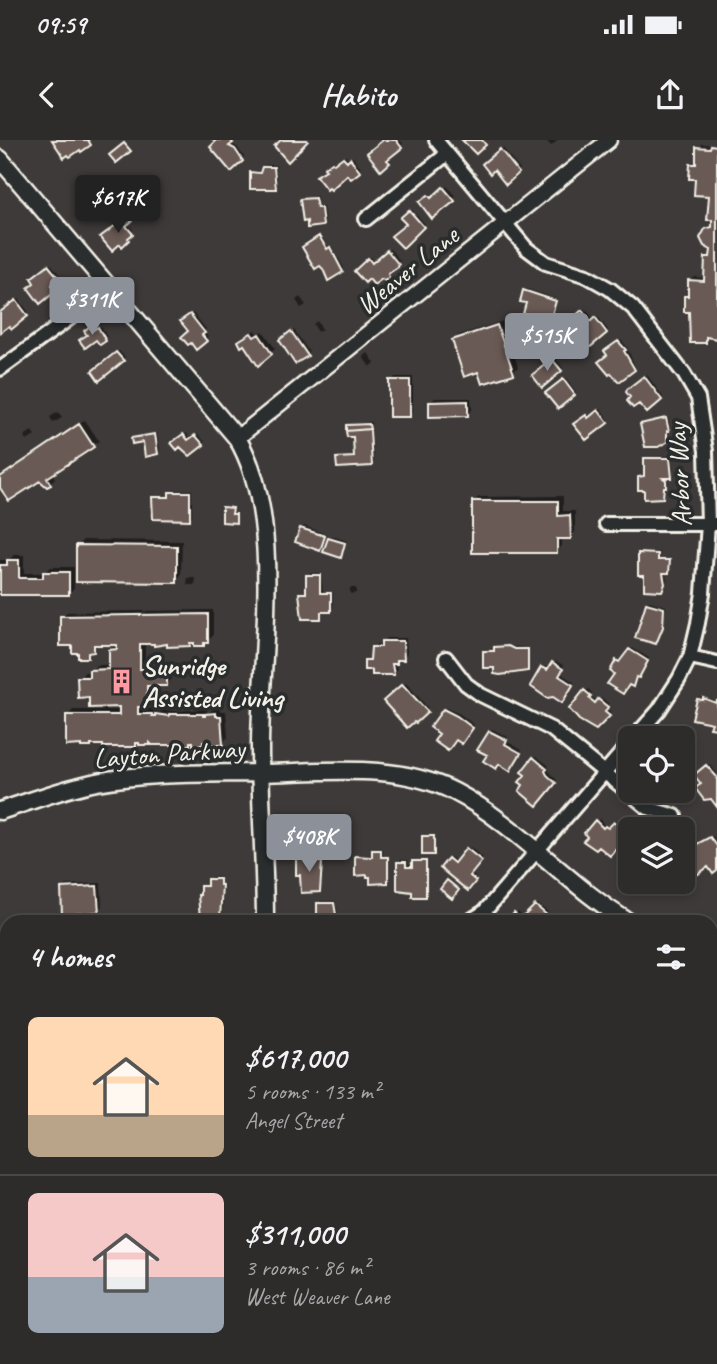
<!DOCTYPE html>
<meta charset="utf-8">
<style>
body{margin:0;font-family:Caveat,sans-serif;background:#363433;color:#f1f3f6;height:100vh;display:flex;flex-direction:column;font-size:26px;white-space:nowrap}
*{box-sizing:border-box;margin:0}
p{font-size:23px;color:#a7a7a9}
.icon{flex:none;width:38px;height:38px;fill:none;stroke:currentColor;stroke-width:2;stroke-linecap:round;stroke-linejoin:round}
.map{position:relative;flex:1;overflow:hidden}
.panel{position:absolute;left:0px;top:775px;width:718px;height:450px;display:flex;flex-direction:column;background:#2e2c2b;border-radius:21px 21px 0 0;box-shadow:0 4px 10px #0003,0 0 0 2px #494847}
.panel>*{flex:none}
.tools{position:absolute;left:618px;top:586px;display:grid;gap:14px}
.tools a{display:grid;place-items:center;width:77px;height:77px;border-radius:10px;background:#2e2c2b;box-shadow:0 4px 10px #0003,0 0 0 2px #494847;font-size:35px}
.price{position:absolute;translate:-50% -60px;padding:0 16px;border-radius:7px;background:#8c9099;color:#fff;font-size:23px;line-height:46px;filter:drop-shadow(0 2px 4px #0008)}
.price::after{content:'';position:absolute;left:50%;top:42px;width:21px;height:16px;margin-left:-10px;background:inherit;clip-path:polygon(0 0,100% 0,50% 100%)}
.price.selected{background:#222;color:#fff}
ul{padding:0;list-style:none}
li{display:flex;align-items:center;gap:21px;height:175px;padding:0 28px}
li+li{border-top:2px solid #494847}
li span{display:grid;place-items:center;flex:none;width:196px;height:140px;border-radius:10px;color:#555}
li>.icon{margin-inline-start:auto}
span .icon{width:84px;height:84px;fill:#fffc;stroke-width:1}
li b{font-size:30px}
h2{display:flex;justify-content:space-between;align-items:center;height:84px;padding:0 28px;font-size:30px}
.status{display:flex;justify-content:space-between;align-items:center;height:49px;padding:0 35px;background:#2e2c2b;direction:ltr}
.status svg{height:19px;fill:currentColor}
header{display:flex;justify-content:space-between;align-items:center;height:91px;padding:0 28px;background:#2e2c2b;font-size:32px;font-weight:800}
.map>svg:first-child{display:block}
</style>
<div class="status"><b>09:59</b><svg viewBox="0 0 49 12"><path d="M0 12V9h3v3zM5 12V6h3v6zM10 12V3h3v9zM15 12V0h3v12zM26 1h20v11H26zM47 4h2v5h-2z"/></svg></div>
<header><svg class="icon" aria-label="back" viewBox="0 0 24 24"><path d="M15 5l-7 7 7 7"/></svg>Habito<svg class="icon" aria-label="share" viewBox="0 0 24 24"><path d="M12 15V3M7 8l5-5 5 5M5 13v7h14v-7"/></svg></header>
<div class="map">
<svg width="717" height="1224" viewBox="0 0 717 1224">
<rect width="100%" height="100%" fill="#3e3a39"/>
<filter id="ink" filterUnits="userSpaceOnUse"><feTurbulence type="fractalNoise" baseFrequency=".0143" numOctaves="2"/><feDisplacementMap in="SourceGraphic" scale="14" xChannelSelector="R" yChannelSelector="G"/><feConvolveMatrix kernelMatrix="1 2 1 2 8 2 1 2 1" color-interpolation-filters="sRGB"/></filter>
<g filter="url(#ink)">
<!-- shadow -->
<path fill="#0007" d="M216 0H233L229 3 237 7 244 17 231 29Z
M385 0H400L403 4 389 16 391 20 381 28Z
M546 0H558L551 6Z
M717 2V197L709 196 705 202 686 156 690 153V141L694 137 706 138 707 118 712 114 706 90 714 85 710 54 697 37 691 24 698 21V8L702 4 714 5Z
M503 8 520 30 506 42 494 28 484 24Z
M346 16 350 20 353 17 361 28 351 37 348 32 328 30 329 26Z
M266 25H276L277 45 275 47 252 33 254 31H263Z
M447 46 456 57 433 76 421 62 431 54 434 57Z
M317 56 318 67 323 66 325 82 322 84 302 60Z
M133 57 138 63 129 72 133 78 127 83 133 90 129 95 130 97 122 105 127 78 119 69Z
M412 70 425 84 403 106 408 84 403 78Z
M321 96 329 108 332 107 344 128 342 130 324 128 307 105Z
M390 109 400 121 384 138 357 131 371 117 375 122Z
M51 124 59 134 53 141 57 148 40 161 36 143 33 139Z
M527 149 557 159 550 178 529 162 525 151Z
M300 157 306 165 301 168 296 160Z
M19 159 29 173 0 191V174Z
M585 169 594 180 598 177 608 190 588 206 567 185Z
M193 173 206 189 204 192 208 197 197 207 190 191 182 182Z
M317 181 322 189 318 192 313 184Z
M503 181 518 227 513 232 480 230 454 201 459 195Z
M93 185 96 189 101 186 107 197 105 200 89 194 88 189Z
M255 190 258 195 263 191 275 208 258 223 244 198Z
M294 190 309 212 296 222 283 198Z
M621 200 627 207 635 227 619 240 607 211Z
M119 211 125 217 100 238 94 231Z
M368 213 375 223 370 227 363 217Z
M555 218 563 228 542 245 534 235Z
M647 235 663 257 647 271 632 257 629 249Z
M395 237H413V271L409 275 391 241Z
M566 238 576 252 558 267 547 254Z
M435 258H471L472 270 468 274 431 262Z
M601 269 609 280 607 282 576 285 589 274 591 277Z
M58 272 62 278 53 283 50 277Z
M668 277 670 287 667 300 642 284Z
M85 280 99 301 52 333 55 338 50 343 41 339 0 345V337L2 335Z
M371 282 374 322 371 324 338 319 340 317 356 316 354 295 348 286 350 284Z
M32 291 35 296 27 301 24 296Z
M157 293 160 311 157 313 144 300 132 298Z
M186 293 191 299 198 294 205 302 190 314 180 305 174 303Z
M672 316 673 334 668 336 665 354 663 357 645 349 640 337 646 335V319L648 317Z
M174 350H192V376L190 378 154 358 156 356H171Z
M563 356V371H575V392L570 397H562V406L557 411 474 362 479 357Z
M226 366H234L233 372 237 373 235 381 224 368Z
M304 386 326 394 319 409 301 388Z
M332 396 347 401 340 416 329 399Z
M83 400 182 401 181 435 176 441 78 406Z
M642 412H660L659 419H671V429L665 431 667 441 662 449 646 433 640 414Z
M14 415H24V433H44L50 427H74V448L68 454 0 453V420H9Z
M310 433H321L323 452H333V468L323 470 320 477 301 454 308 452V435Z
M196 438 195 445H187L188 438Z
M350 448H356V453L350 454Z
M649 461 666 466 664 483 657 499 647 464Z
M213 470V496L203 504 195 501 189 505 169 502H145V525L152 524V532H171L172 539 166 544H152V560L146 566H143V569H157V572H160L162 570 175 571 207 569V574L213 569H220V571H226L228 597 222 603 205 600 202 603 195 598 189 603 141 599 135 605 93 603 91 606 68 576 73 570H121V566L91 556 79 538 85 532H91L96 525H110V510L117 503H99L88 516 74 505 62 477 67 472Z
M386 498H406L407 514 396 522 397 529 393 533 373 528 366 521 372 517 373 508 377 504H382Z
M498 505 529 508V527L527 530 495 526 485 512 487 510H496Z
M632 508 649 518 632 545 612 530 618 521 620 519 622 520Z
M556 521 564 526 560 533 574 542 564 558 543 528 545 526 550 529Z
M406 543 428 568 416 581 385 561Z
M588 549 592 553 590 555 598 562 602 558 609 564 605 569 611 573 596 588 572 569Z
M701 557 717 561V588L698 560Z
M446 568 460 574 474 585 464 599 441 593Z
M492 589 508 597 506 601 522 610 512 626 489 614 490 592Z
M682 606 683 609 693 618 682 631Z
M536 616 548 625 549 632 557 640 537 664 527 635 523 632Z
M709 624 717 633V664L696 636Z
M301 676H329V700L327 702 310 688 299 678Z
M599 679 606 687 608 685 611 687 617 681 627 694 609 714 586 693Z
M713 696 717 701V729L698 704Z
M470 707 483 718 471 733 476 738 468 748 442 728 451 717 457 722Z
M376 709H383V716H389V739L387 741 372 736 357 717 359 715H374Z
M300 714H314V720H323L321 748 319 751 298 716Z
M401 720H408V725H414L416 720H427V753L425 756 399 723Z
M211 737H221V744H224L222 774 220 777 201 754V746L209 744Z
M101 743 102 767 98 771 63 749 66 745Z
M321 761H335L339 776 336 782H340H313L319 781 318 764Z
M538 764 548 772 541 782H509L518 772 524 778Z
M710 853H717V871H710Z
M4 980H7V996H1V982Z
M1 1055H7V1069H0Z
M2 1126H7V1141H0Z
M63 1218H80V1224H63Z
M136 1218H152V1224H136Z
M187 1218H205V1224H187Z
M573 1219H584V1224H571Z"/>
<!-- building -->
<path fill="#6b5a54" stroke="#f4f1e8" stroke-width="2" d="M52 0H88L91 5 81 12 80 10 70 17 68 15 64 18Z
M213 0H230L233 3 229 6 235 9 243 21 231 32 210 7 215 2Z
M281 0H307L308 1 288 22 274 6Z
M383 0H396L402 8 387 20 390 23 381 31 367 13Z
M462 0H482L486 5 476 14Z
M124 3 131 11 116 23 109 15Z
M711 5 717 6V199L706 197V203H690L689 172H684V156H688V140L704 141 705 117H710L711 110 704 106 700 98 705 89 712 87V80H707L709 56 694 55 695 39H689L690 24H696V7L710 8Z
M500 9 519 33 506 45 494 30 490 34 482 24Z
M343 17 347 21 350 18 360 32 351 39 347 35 331 50 329 48 327 50 316 36 326 30 324 28 332 22 334 24Z
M262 27H274L276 49H250V32L260 33Z
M443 47 455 61 432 79 419 62 428 55 431 58Z
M315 58 317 68H321L323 86 307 88V81L303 82 300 59Z
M126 61 133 69 124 77 117 69Z
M409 70 424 87 403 108 391 96 406 84 400 78Z
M128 76 132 81 126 86 133 94 128 98 129 100 122 107 120 104 112 111 100 97Z
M319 96 327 109 330 107 343 132 328 141 323 129 320 126 315 129 302 107Z
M387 110 399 125 398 127 388 134 389 137 385 141 382 139 374 145 369 139 365 143 354 131 368 118 372 123Z
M48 125 58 137 52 145 56 151 40 164 28 148 34 143 31 138Z
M523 150 556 161 550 181 523 174 526 163 520 162Z
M16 160 28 176 12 189 9 186 0 193V172Z
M582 170 588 179 591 181 595 177 607 193 588 209 576 195 570 200 564 192 568 189 565 185Z
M190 174 205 193 202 195 207 201 196 210 191 203 188 205 181 197 188 191 180 181Z
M497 185 514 234 482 244 478 232 464 237 452 200Z
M90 186 93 190 98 187 106 201 100 205 96 200 85 208 79 200 87 195 84 191Z
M291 191 308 216 295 224 279 200Z
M251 193 254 197 259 194 272 214 258 226 244 205 241 207 238 201Z
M618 201 626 210 624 211 635 230 619 242 611 233 609 235 598 222 607 215 604 211Z
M116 212 124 221 99 241 92 231Z
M552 219 562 231 542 248 532 235Z
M644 236 662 260 647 273 639 264 633 268 627 261 630 257 626 252 627 249Z
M563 239 575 255 558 269 545 253Z
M389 240H410V277H389Z
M468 261V276L429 277V262Z
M598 270 608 283 586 300 573 284 586 275 588 278Z
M666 278 669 291H667V302L658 307H645L640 284Z
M79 284 94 307 47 338 51 345 47 347 40 341 9 361 0 348V337Z
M369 284 370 289 346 291V285Z
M370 289 372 326 337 328 336 318 354 317 353 297H347L346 291Z
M155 294 158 314 145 317 143 302 132 304 131 298Z
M183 294 188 300 195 295 204 305 190 316 180 307 177 310 171 303Z
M644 318H670L672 338H663L666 340V347H664L663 358 644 359V350H638V337L644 336Z
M169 352H190V380L153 379 152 357H169Z
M472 361H558V376L570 375 571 399H557V413H472Z
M222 367 233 368 232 374H236V383L222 382Z
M300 388 325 396 320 411 295 402Z
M328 398 345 403 341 418 323 412Z
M76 405 177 406V443L76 442Z
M638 413 658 414V420H670L669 433H663L665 444 662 451 644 450V435H638Z
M7 420H19V438H43V432H69V455H0V425H7Z
M306 435H320V453H331V472H321V479H302L299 453H306Z
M646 463 664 468 663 487 656 504 635 498Z
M208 474V503H204V506H194V503H190V506L167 507V504L154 506V504H140V529H147V536H167V546H147V567H138V574H152V576H155V574L169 576V574H203V576H205V574L216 573V576H221L223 605H206V602H203V605H193V602H190V605H152L150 603V605H139V603H136V607H103V605H91V607H81V605L66 606V575H119V567L89 568V557L78 558 77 537H89V530L109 529V510L117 509V505H94V512L88 513V518H78V513H72V506H60V476Z
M381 501H403L404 520H397V524H392L394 535H372V530H364V520H370L371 507H381Z
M508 506 514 509H528V531L500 535 494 534V528H483V511H494V507Z
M629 509 648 521 639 538 636 537 633 547 629 545 623 554 607 544 614 534 610 531 616 520 619 522Z
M552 522 563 529 559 536 573 545 562 563 553 557 547 558 530 546 541 527 547 530Z
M402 544 428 572 416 583 414 582 407 588 383 561Z
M584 550 591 556 589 558 595 563 598 559 608 567 605 572 610 576 596 590 579 580 569 569Z
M703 558 716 563 717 560V589L710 588 712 583 692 579 697 559 703 560Z
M443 569 457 576 473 588 462 604 456 600 448 611 434 601 439 594 430 587Z
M489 591 507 600 505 604 521 613 510 631 499 624 496 629 483 621 487 615 477 610Z
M533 617 547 629 545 631 547 635 556 643 537 666 519 651 523 645 519 642 525 635 521 632Z
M706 625 717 637V667L711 659 704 660 695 648 701 644 694 635Z
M297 677H328V704H310L308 689H297Z
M595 680 603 688 605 686 608 688 614 682 624 690 622 693 627 697 610 716 599 707 596 710 583 701 587 697 584 693Z
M422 696H434V715H422Z
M710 697 717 706V731L713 734 708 727 694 737 682 718 693 706Z
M466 708 482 721 470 736 476 741 468 751 440 728 448 718 454 723Z
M372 710H381V717H388V743L370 744V737H367V735L355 736V716L372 717Z
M312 715V722H322L320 752 301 753 300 735H296V716Z
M412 721H426V757H412V752L397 750V722H406V727H412Z
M207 739H220V745H222L220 779H200L198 755H200V746H207Z
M447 740 459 750 452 759 440 749Z
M97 746 99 772 62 775 61 748Z
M317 763H334L337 780 317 782Z
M535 765 548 776 542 782H507L514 773 521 779Z
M710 929H717V955H714V962H710Z
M716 999H717V1030L710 1029V1007H716Z
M0 1205H7V1218H31V1221L0 1222Z
M477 1218H509H502V1224H477Z
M553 1218 554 1224H518L520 1218Z"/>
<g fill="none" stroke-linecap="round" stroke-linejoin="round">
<defs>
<path id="minor" d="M436 0 526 108 546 123 587 136 610 149 633 168 684 234 698 258 706 311 708 384 703 453 698 483 690 517 679 539 659 570 634 598
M366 79 447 14
M0 229 110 149
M606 384H717
M690 517 717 523
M446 518 466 544 481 555 551 589 648 668 675 676
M468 782 484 772 630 603
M710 900H717
M0 1025H7
M710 1055H717
M0 1173H7
M111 1218V1224"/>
<path id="tertiary" d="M237 298 609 0"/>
<path id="secondary" d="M0 19 237 298C285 378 260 516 260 607 260 665 265 724 265 782
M0 671C32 661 64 648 97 642 150 632 206 634 261 633 324 632 397 622 455 652 517 684 567 745 629 782
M710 805 717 806
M263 1224V1218"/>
</defs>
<!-- minor casing -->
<use href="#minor" stroke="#f4f1e8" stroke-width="18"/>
<!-- tertiary casing -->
<use href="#tertiary" stroke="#f4f1e8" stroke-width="19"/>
<!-- secondary casing -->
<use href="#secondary" stroke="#f4f1e8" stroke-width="21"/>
<!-- minor -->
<use href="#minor" stroke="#2a2d2e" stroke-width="12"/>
<!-- tertiary -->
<use href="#tertiary" stroke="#2a2d2e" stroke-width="14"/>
<!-- secondary -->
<use href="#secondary" stroke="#2a2d2e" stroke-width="16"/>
</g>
</g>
<!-- icons -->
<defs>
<symbol id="building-bare" viewBox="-9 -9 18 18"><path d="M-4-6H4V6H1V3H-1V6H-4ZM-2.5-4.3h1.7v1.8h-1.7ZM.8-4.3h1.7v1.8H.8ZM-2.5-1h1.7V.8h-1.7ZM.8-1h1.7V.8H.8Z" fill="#ff9aa2" stroke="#2a2d2e" stroke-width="2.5" paint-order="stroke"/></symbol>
</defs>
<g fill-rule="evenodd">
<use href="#building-bare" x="104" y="524" width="35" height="35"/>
</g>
<g text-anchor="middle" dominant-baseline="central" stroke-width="7" stroke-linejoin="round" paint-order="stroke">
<!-- street labels -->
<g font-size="28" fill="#f4f1e8" stroke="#2a2d2e">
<text transform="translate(407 130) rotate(-39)">Weaver Lane</text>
<text transform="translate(679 335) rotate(-93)">Arbor Way</text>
<text transform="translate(169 613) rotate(-4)">Layton Parkway</text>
</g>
<!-- poi labels -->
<g font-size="28" font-weight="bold" fill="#f4f1e8" stroke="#2a2d2e" text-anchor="start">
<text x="142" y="525">Sunridge<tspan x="142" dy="32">Assisted Living</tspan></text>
</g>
</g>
</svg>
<div class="tools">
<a><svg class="icon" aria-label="locate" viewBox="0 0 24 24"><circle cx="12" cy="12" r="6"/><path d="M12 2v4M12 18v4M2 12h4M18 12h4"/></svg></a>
<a><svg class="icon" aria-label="layers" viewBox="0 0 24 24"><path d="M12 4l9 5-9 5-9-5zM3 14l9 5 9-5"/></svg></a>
</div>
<b class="price selected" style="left:118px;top:95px">$617K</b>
<b class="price" style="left:92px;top:197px">$311K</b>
<b class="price" style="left:547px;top:233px">$515K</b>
<b class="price" style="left:309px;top:734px">$408K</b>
<section class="panel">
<h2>4 homes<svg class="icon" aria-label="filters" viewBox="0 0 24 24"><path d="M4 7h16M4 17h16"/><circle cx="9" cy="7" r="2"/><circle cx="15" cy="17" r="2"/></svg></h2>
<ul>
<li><span style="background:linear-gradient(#ffd9b3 70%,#b9a48a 0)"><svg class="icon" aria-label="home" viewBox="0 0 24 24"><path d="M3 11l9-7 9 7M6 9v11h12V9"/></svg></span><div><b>$617,000</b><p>5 rooms · 133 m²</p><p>Angel Street</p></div></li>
<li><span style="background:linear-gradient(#f6c9c9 60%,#9aa5b1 0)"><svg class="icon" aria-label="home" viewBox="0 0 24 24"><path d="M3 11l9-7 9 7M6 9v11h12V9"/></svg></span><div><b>$311,000</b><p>3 rooms · 86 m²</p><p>West Weaver Lane</p></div></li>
</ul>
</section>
</div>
